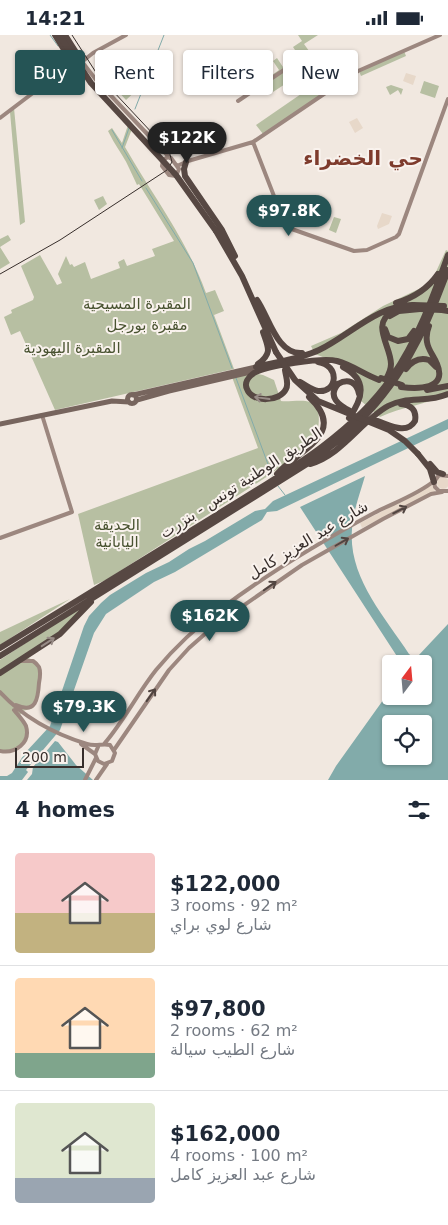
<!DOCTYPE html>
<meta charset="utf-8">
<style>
body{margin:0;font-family:"DejaVu Sans","Noto Sans Arabic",sans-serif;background:#f6f6f7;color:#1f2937;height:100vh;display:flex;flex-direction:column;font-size:19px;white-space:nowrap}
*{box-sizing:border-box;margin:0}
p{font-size:16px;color:#747a83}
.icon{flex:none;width:28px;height:28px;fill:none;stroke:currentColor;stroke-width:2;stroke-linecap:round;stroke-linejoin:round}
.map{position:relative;height:745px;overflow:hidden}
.side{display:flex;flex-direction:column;background:#fff;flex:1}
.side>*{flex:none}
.banner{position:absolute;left:15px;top:15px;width:419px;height:45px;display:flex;gap:10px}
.needle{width:32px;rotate:16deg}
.buttons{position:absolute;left:382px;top:620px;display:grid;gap:10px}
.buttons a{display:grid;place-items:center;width:50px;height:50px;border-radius:5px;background:#fff;box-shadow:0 1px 4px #0004;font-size:25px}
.scale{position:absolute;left:15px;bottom:12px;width:69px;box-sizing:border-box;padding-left:5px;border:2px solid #372e2b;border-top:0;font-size:14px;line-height:18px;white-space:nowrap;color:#372e2b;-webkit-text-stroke:4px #f9f2ed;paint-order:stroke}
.price{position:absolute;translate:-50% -42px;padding:0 11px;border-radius:18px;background:#255455;color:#fff;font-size:16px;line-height:32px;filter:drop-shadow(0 1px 2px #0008)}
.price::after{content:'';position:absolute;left:50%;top:30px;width:15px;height:11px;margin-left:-8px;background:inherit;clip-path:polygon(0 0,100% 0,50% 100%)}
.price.selected{background:#222;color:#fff}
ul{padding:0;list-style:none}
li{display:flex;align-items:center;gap:15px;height:125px;padding:0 15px}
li+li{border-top:1px solid #e0e1e3}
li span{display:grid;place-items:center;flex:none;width:140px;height:100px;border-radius:5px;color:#555}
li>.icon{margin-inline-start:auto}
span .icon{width:60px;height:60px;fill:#fffc;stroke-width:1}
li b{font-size:21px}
h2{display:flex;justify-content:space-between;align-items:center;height:60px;padding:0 15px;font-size:21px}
.pill{padding:0 18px;border-radius:5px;background:#fff;box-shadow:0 1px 4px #0004;font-size:18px;line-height:45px}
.pill.selected{background:#255455;color:#fff}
.status{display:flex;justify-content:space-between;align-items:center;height:35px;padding:0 25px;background:#fff;direction:ltr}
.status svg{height:14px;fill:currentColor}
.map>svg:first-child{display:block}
</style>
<div class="status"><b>14:21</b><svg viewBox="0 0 49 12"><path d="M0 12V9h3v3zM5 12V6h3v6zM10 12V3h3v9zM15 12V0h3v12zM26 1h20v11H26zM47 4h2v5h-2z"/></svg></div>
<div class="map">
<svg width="448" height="745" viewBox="0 0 448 745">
<rect width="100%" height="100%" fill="#f1e8e0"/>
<!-- green -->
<path fill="#b7bfa2" d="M298 0H318L304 9 327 41 349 26 356 36 263 99 256 90 317 48 308 34 273 57 265 45 279 35 273 26 277 23 289 41 305 30 293 12 302 6Z
M404 16 406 21 361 41 359 36Z
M116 26 141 51 126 65 102 39Z
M218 38 227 51 220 56 211 43Z
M424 46 439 51 435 63 420 58Z
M391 50 403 54 401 60 398 55 390 60 386 52Z
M14 73 25 187 20 190 10 77Z
M128 90 132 94 125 112C153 161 187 205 206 258L215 255 224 276 214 280 234 334 55 375 20 296 11 300 4 282 12 278 11 275 33 265 34 262 21 231 40 220 57 250 62 248 58 239 66 221 70 230 72 229 74 232 85 227 91 244 120 233 118 227 124 224 127 231 155 221 152 214 174 206 139 149 137 150C132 140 128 129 122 120 117 112 113 106 108 96L112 93 122 108Z
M103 161 107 169 99 175 94 165Z
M294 165 302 181 301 183 293 181 288 168Z
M334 182 341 184 336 198 329 195Z
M8 200 11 205 0 212 10 228 0 234V204Z
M446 215 448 216V360C426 369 402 372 380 382L361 366 362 356 346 331 315 319 311 311 341 298 383 271 423 252 434 241Z
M252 338 263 340 274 345 281 366C289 367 303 364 310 367 324 373 318 395 315 406L268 441 106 545 94 550 78 479 258 413 232 342Z
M70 564 0 610V597Z
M88 571 71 589 25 622 34 625 40 632 37 667 33 673 23 676 20 680 28 694 20 713 9 718 0 716V625L80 572Z"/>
<!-- plaza -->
<path fill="#e7d8c9" d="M406 38 416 41 413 50 403 46Z
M357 83 363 93 355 98 349 87Z
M382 178 392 181 389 189 378 194 377 191Z
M437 448a6 6 0 1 1 12 0a6 6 0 1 1-12 0Z
M432 450 435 456 362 493 360 488Z"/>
<!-- water -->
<path fill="#82abaa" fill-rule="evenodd" d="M448 384V394L277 476 267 477 262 485 175 537 154 547 106 579 94 598 60 695 26 735 28 737 22 745H0V741H7L12 738 25 718 50 691 84 591 89 581 101 568 110 560 146 538 169 527 189 514 205 506 255 476 265 474 273 466Z
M365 441C360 459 353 476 352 494 348 542 384 581 409 619L413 622 418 621 448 589V745H328L336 731 391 654V661H424V629H402L300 472ZM391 689H424V721H391Z
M55 706 58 707 76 730 93 745H27L32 739 33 732Z"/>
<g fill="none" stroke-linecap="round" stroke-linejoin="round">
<!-- stream -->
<path stroke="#82abaa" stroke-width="1" d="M50 0 58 11
M135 74 164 0
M112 95 142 146
M122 113 129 93
M146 153 193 228 232 333
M236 343 272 440
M278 451 285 460"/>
<!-- secondary -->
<path stroke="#9c877f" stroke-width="4" d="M71 27a6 6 0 1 1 12 0a6 6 0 1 1-12 0Z
M83 26 93 18 126 0
M83 28 97 46 170 123
M61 39 74 33
M238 66 284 35
M0 83 54 42 70 27
M253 107 286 192 354 216 367 215 396 202 399 199 448 64
M168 122 171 123 179 134 176 141 169 140 162 131 163 125Z
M177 131 188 126 253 107 358 36 440 0
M448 441 439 440 434 447 435 452 439 456H448
M0 503 72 477 42 380
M0 657C23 682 55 699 87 709 96 712 102 708 110 710L115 718 112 726 104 729 98 726 95 719 98 712
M16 670C36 679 38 664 39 648 40 643 41 637 39 632 37 629 36 628 33 626H22
M81 709 95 719
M104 709C124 686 137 659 156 635 175 612 199 590 222 573 270 537 322 506 374 478 393 468 417 460 434 446
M114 715 169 635 189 613 214 591 302 530 383 484 431 459 442 457
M0 716C15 719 31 708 26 691 23 685 18 680 14 675
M85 745 96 723
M96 745 107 729"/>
<!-- primary -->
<path stroke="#77655e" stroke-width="5" d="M127.5 364a4.5 4.5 0 1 1 9 0a4.5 4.5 0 1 1-9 0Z
M133 360 256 332
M137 365 169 356 255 336
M0 389 112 366 129 367"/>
<!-- highway -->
<path stroke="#574843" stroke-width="6" d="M55 0 71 26
M65 0 79 22
M186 127 184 134 185 141 222 195 235 221
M216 196 242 241 276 317
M257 265C269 282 277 320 302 318
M396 268C413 263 427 255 438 239
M442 275 448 276
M390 281 399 276 420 274
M385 294 388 302 398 306 408 304 414 296
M258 329C273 318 268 312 263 297
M256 332C276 327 300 324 319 315 350 300 377 270 413 270
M343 332C368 345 363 363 349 383
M406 334C412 326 419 322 429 325L436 332
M285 335C286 342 289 349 286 354 280 367 252 368 247 354 244 348 248 342 254 338 266 331 323 322 337 326 352 330 365 340 379 345
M386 344C389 339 391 335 391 329 391 311 370 289 393 276
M300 347C306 350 312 355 318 356 338 358 340 330 318 327
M338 349C348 343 357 347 359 359
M401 352C417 354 448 355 437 329 434 321 428 315 427 307 426 301 427 296 429 291
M427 355 448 351
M374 385C388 389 406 401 415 386 417 375 411 370 401 369
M418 419 430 434 434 447
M310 429C342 420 361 386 388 371 406 361 429 368 448 359
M430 429 437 437 443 439
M277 439C298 415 349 399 309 362
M0 613C70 570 140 527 210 484 272 445 348 405 391 343 417 306 433 262 448 220
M0 621 307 429C322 418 338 407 352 394 400 350 426 296 448 235
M0 638 60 599 91 567"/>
<!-- tram -->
<path stroke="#372e2b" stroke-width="1" d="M0 239 60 205 167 135 172 127 169 116 97 39 72 0"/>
<!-- highway-bridge -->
<path stroke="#574843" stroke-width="6" d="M59 0 91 48 176 140 216 196
M413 270 444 271
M420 274 442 275
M276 317 295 345 318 366 389 395 405 406 418 419
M381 343 402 350
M338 349C327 362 339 370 350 376"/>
</g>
<!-- one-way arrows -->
<defs><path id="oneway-shaft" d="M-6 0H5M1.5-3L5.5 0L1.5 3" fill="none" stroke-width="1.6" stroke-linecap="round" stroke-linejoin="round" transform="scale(1.25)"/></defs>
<g stroke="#988c87">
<use href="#oneway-shaft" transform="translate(262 363) rotate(-172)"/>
<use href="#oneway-shaft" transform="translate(48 607) rotate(-33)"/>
</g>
<g stroke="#504440">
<use href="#oneway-shaft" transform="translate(400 475) rotate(-27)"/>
<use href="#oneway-shaft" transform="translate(342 507) rotate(-30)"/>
<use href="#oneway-shaft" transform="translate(270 551) rotate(-35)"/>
<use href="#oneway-shaft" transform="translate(151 660) rotate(-55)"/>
</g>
<g text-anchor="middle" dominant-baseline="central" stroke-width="4" stroke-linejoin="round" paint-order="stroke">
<!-- park labels -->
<g font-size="15" fill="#495331" stroke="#f9f2ed">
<text x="137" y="269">المقبرة المسيحية</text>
<text x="147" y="290">مقبرة بورجل</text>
<text x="72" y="313">المقبرة اليهودية</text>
<text x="117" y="490">الحديقة<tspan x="117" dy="17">اليابانية</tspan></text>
</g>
<!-- street labels -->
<g font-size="15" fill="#372e2b" stroke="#f9f2ed">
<text transform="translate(241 448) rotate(-33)">الطريق الوطنية تونس - بنزرت</text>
<text transform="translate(308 505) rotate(-31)">شارع عبد العزيز كامل</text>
</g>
<!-- district labels -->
<g font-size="20" font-weight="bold" fill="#7e3b2c" stroke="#f9f2ed">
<text x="363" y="123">حي الخضراء</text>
</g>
</g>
</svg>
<div class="buttons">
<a><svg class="needle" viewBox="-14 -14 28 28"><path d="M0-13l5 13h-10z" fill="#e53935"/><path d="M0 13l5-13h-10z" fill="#747a83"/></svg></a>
<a><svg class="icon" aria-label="locate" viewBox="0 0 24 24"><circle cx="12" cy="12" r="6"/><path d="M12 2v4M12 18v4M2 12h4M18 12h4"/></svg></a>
</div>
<div class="scale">200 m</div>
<b class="price selected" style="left:187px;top:129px">$122K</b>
<b class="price" style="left:289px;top:202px">$97.8K</b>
<b class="price" style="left:210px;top:607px">$162K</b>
<b class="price" style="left:84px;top:698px">$79.3K</b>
<div class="banner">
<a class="pill selected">Buy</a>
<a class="pill">Rent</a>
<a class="pill">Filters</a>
<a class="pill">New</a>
</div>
</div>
<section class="side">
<h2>4 homes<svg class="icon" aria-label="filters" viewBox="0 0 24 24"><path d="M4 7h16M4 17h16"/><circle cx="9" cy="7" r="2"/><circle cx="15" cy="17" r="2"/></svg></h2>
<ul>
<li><span style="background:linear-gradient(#f6c9c9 60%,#c2b280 0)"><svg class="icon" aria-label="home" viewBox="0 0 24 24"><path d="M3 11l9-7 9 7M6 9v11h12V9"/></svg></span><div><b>$122,000</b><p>3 rooms · 92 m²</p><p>شارع لوي براي</p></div></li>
<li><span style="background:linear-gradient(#ffd9b3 75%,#7fa58c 0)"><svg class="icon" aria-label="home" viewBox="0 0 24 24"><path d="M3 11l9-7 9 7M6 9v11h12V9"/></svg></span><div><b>$97,800</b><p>2 rooms · 62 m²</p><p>شارع الطيب سيالة</p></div></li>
<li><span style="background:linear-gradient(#dfe7d0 75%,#9aa5b1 0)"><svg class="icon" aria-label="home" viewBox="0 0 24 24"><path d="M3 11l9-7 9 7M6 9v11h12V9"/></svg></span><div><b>$162,000</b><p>4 rooms · 100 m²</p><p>شارع عبد العزيز كامل</p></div></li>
</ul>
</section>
